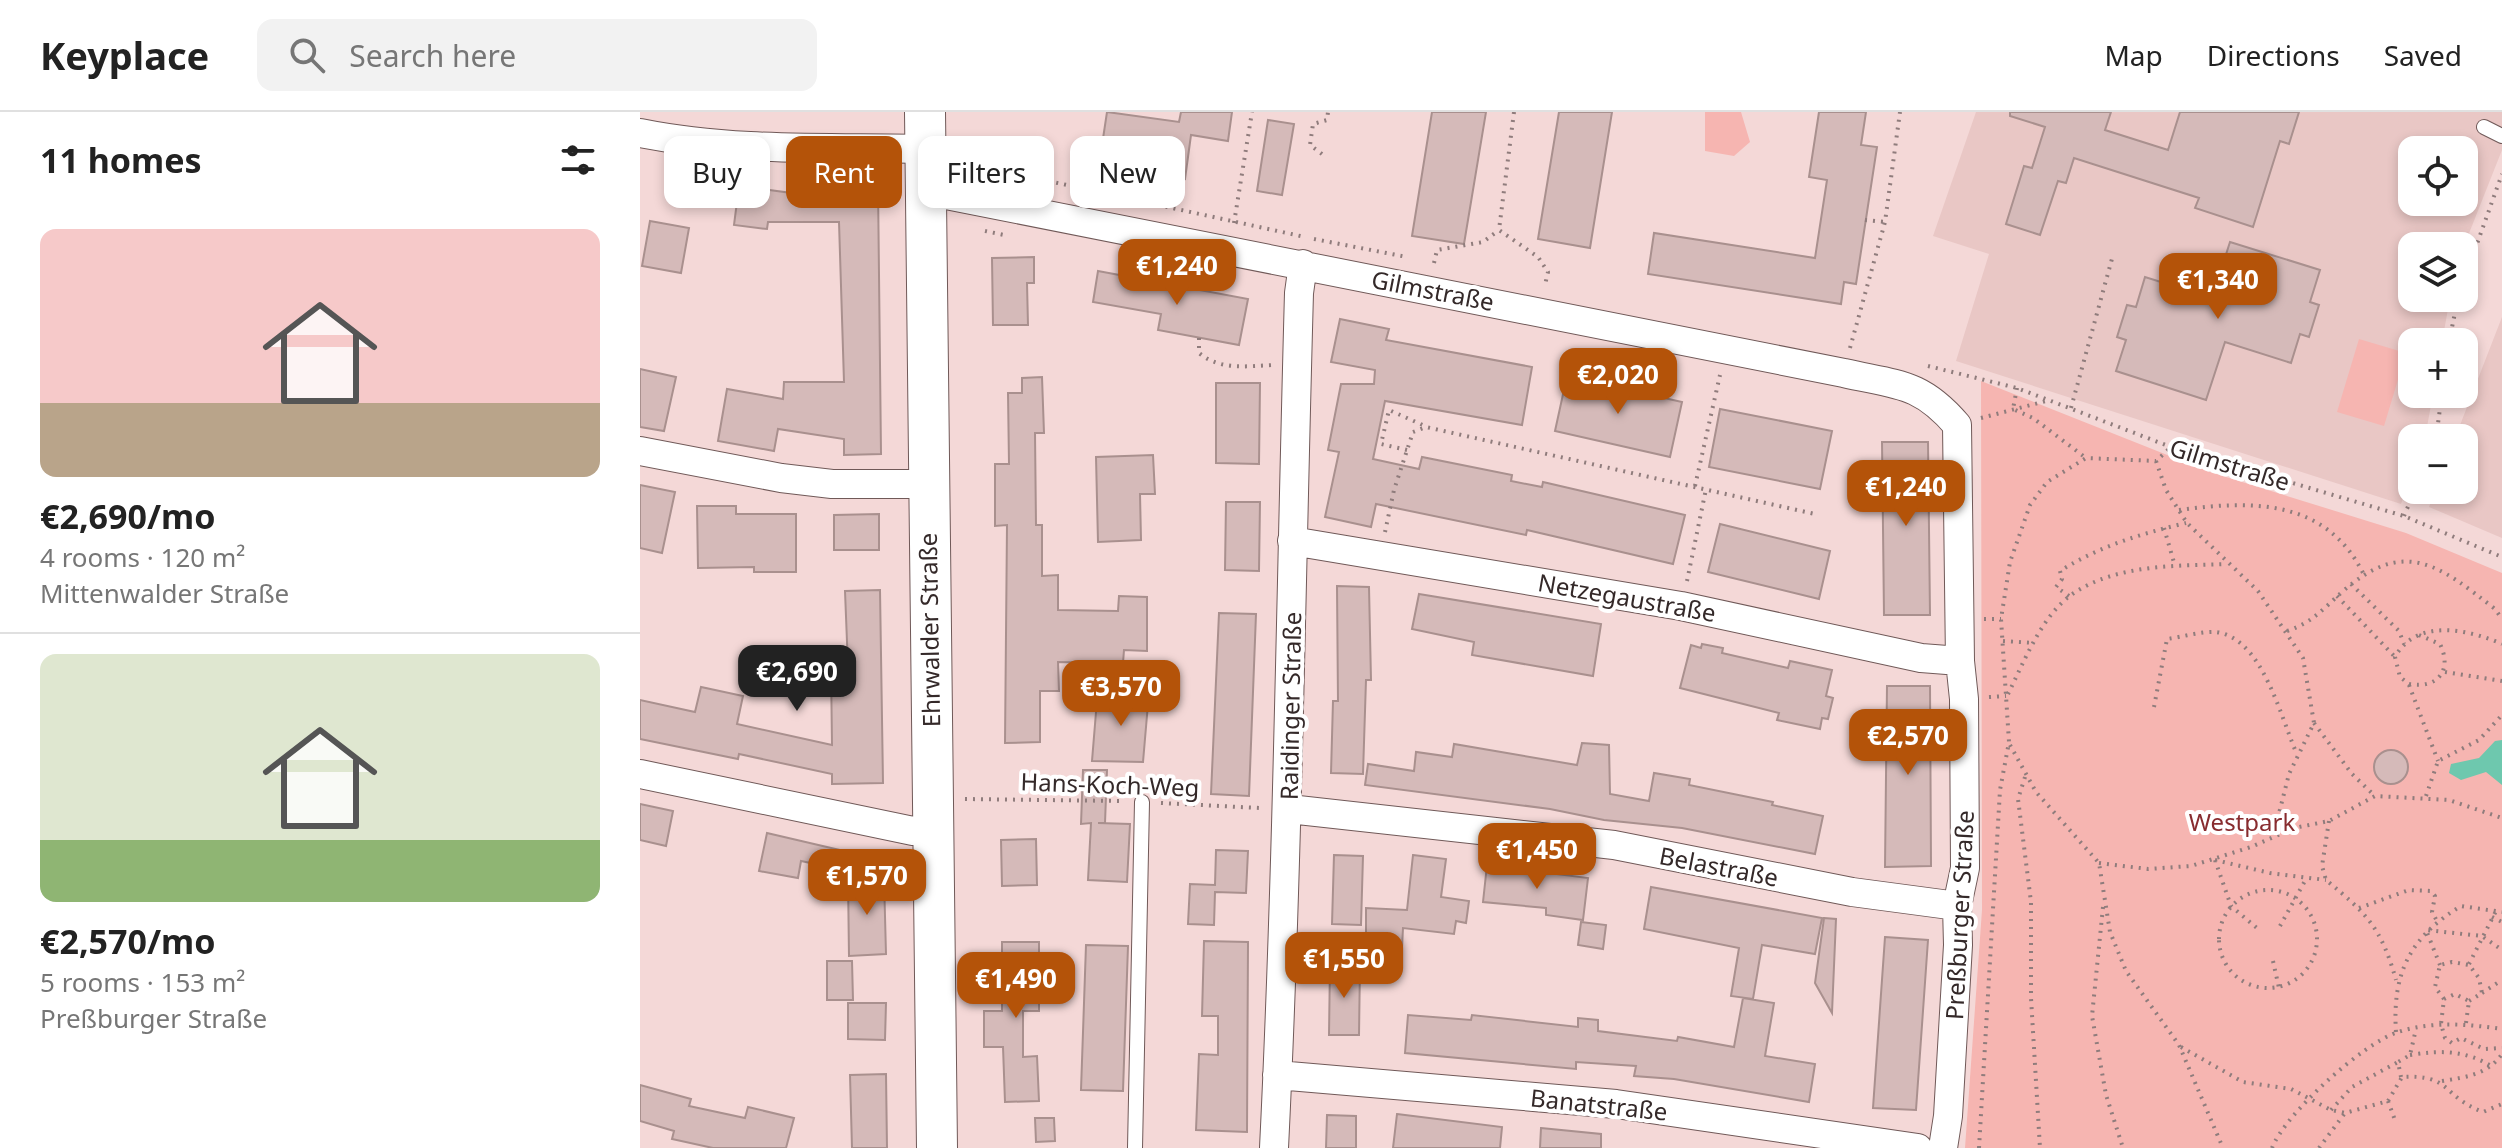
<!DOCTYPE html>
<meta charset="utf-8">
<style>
body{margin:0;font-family:"Noto Sans",sans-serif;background:#f2f2f2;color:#222;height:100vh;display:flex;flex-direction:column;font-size:30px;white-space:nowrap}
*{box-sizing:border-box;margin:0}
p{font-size:26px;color:#767676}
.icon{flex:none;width:44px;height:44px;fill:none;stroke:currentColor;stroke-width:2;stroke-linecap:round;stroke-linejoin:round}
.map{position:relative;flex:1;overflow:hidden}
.panel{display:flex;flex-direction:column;background:#fff;width:640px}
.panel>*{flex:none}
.guide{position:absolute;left:24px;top:24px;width:760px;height:72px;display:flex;gap:16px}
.fabs{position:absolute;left:1758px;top:24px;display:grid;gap:16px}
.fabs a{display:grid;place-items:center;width:80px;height:80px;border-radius:16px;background:#fff;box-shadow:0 4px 12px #0003;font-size:40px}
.price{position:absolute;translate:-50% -68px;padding:0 18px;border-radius:16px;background:#b45309;color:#fff;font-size:26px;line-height:52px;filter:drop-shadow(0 2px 4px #0008)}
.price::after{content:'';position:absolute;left:50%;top:48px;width:24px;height:18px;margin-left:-12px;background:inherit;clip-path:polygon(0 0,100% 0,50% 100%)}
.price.selected{background:#222;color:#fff}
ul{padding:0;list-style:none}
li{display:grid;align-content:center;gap:16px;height:424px;padding:0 40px}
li+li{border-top:2px solid #e0e0e0}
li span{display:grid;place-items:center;height:248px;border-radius:16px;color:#555}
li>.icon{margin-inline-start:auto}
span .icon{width:144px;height:144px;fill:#fffc;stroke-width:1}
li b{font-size:34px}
h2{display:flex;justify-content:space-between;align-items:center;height:96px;padding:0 40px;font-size:34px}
.pill{padding:0 28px;border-radius:16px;background:#fff;box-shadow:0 4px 12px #0003;font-size:28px;line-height:72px}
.pill.selected{background:#b45309;color:#fff}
header{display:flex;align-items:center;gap:48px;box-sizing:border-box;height:112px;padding:0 40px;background:#fff;border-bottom:2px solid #e0e0e0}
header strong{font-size:38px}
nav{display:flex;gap:44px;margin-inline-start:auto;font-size:28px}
.search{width:560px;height:72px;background:#f2f2f2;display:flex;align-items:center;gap:20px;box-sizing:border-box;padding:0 28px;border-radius:16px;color:#767676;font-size:30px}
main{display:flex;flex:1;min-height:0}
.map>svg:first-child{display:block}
</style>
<header>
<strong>Keyplace</strong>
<div class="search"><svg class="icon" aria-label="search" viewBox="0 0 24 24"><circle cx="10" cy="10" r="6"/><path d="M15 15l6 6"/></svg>Search here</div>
<nav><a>Map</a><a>Directions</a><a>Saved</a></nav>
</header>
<main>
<section class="panel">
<h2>11 homes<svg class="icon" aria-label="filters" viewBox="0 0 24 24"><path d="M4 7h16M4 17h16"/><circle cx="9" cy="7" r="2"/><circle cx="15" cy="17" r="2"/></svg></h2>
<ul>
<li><span style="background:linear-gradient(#f6c9c9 70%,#b9a48a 0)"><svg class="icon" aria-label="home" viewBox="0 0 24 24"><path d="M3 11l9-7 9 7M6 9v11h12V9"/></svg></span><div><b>€2,690/mo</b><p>4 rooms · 120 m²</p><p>Mittenwalder Straße</p></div></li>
<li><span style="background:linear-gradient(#dfe7d0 75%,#8fb573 0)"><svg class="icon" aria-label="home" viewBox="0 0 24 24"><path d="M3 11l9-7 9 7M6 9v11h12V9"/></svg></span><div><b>€2,570/mo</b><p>5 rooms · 153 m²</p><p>Preßburger Straße</p></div></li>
</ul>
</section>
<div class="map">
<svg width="1862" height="1036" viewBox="0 0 1862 1036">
<rect width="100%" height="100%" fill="#f4d8d7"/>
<!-- built -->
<path fill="#e9c7c5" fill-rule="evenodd" d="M1336 0H1862V38L1824 134H1772V186H1810L1802 230H1772V282H1793L1785 326H1772V361L1761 392 1316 249 1349 142 1293 124ZM1772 38H1824V90H1772Z
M1862 205V426L1789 395 1795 378H1824V326H1815Z"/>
<!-- green -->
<path fill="#f6b5b1" d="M1065 0H1101L1110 30 1094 44 1065 39Z
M1719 227 1766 241 1744 314 1697 300Z
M1341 269 1570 360 1766 421 1862 461V1036H1325L1342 798Z"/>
<!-- water -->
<path fill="#6ec8ae" d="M1862 628V673L1846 660 1821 668 1809 661 1811 652 1839 646 1855 629Z"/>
<!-- building -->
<path fill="#d5bab9" stroke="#a9908e" stroke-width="2" d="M467 0 539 10 541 0H592L588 29 551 23 545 67 459 53Z
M792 0H846L824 132 772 124Z
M919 0H972L950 136 898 127Z
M1179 0H1226L1221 33 1237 35 1216 172 1204 170 1201 192 1008 162 1014 121 1175 146 1187 68 1169 65Z
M1370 0H1471L1465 18 1528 38 1540 0H1659L1649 32 1640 29 1613 115 1555 96 1559 86 1434 46 1426 71 1418 69 1400 123 1366 112 1384 54 1392 56 1405 15 1370 4Z
M628 8 654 12 642 83 617 79Z
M152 73H238L241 342 204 343V327L138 317 134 339 78 329 87 277 143 287 144 270H204L199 110H128L127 117 94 113 99 74 152 81Z
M10 109 49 116 41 161 2 154Z
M1590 130 1680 158 1670 190 1679 193 1669 225 1660 222 1651 251 1585 230 1566 288 1476 259 1486 228 1477 225 1487 193 1496 195 1505 165 1572 186Z
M394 145V171H387L388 213H353L352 146Z
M458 159 608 187 599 233 518 218 521 202 453 190Z
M700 207 749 217 746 228 892 255 882 313 745 289 733 347 779 357 782 345 872 363 871 369 902 375 903 370 1045 403 1033 452 887 418 886 423 736 392 731 415 685 405 699 340 688 338 701 272H734L735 258 691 250Z
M0 257 36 265 24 319 0 315Z
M927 264 1042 290 1030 345 915 319Z
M402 265 404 321H395L396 413H402V464L418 463V498L478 499 479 484 507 485V539L484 538 483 551 418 550 419 579H400V630L365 631 367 413 355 414V352H369L368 281H382V266Z
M576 271H620L619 352 576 351Z
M1080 297 1192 319 1180 377 1069 355Z
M1242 330H1288L1290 503H1244Z
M513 343 515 382H500L501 428 458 430 456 345Z
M0 373 35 380 22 441 0 436Z
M586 390H620L619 459 585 458Z
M57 394H96V402H156V460H114V455L58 456Z
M239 402V438H194V403Z
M1080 412 1190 439 1179 487 1068 460Z
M697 474 729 475 731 568H726L723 662 691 661 693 589H698Z
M240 478 243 671 192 672V662L99 642 98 647 0 627V588L55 600 61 575 103 584 97 612 192 633 191 555H208L205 479Z
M779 482 961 512 953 564 832 543 834 530 772 517Z
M579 501 616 502 609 684 571 682Z
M1062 532 1083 536 1082 541 1148 556 1150 549 1192 558 1186 584 1193 586 1188 607 1182 606 1180 617 1137 608 1139 601 1040 576 1051 533 1061 536Z
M1247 574H1290L1291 754 1245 755Z
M480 580H509L503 650 452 649 457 588H479Z
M942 631 969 633 970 682 1009 689 1014 661 1050 667 1049 673 1133 690 1132 693 1183 704 1175 742 1042 716 964 708 910 697 725 673 728 652 774 659 776 640 812 645 814 632 937 653Z
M1734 655a17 17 0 1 1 34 0a17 17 0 1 1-34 0Z
M443 658H467L465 711H458L490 712 487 770 448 768 451 711 441 712Z
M0 692 33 699 26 734 0 728Z
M127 721 217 742 213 760 161 749 158 766 119 759Z
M396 727 397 773 362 774 361 728Z
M576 738 608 739 606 781 575 780 574 813 548 812 550 772 575 773Z
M694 743 723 744 721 813 692 812Z
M773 743 806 747 801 785 829 789 826 811 816 809 814 822 763 816 762 836H746V846L726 845V796L767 798Z
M847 753 948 766 943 808 906 803V796L843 790Z
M244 766 246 842 209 844 208 767Z
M1011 775 1182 806 1175 842 1122 833 1113 887 1091 884 1099 836 1004 817Z
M1184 806 1196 807 1192 901 1175 871Z
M941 810 966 813 963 837 938 833Z
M1245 825 1288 828 1276 998 1233 996Z
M564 829 608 830 607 1020 556 1018 559 942 578 943V904H562Z
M362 830H399V899H383V945L397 944 399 989 365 990 363 935H344V899H362Z
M446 833 488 834 483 979 441 978Z
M187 849H212L213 888H187Z
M690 852H720L719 923H689Z
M1103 886 1134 891 1125 944 1175 952 1169 990 1034 967 994 964 996 954 936 950V957L765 941 768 903 831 908 832 903 938 915V906L958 908V919L1037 929 1038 925 1094 935Z
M208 891H246L245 928 208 927Z
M246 962 247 1036H212L210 963Z
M0 973 51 987 49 994 105 1006 108 995 154 1006 146 1036H73L32 1027 34 1019 0 1009Z
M757 1002 862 1015 860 1036H753Z
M687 1003 716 1004V1036H686Z
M395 1006H414L415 1029 396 1030Z
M901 1016 961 1022V1036H900Z"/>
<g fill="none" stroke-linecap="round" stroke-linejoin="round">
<defs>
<path id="lane" d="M1844 15 1862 24
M495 1036 502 690"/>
<path id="street" d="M0 21C94 40 190 35 285 37
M286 79 1204 261C1257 273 1280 270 1317 313L1320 549 1324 587 1325 756 1317 794 1318 833 1308 1004 1303 1036
M0 339 141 366 192 372H287
M652 429 1041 494 1281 546 1320 549
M0 662 273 719 292 717
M649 697 974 733 1212 780 1317 794
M637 963 976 992 1278 1036
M634 1036C648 751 651 466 659 181L663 152"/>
<path id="secondary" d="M285 0 297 1036"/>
</defs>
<!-- lane casing -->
<use href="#lane" stroke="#705958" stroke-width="16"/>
<!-- street casing -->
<use href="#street" stroke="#705958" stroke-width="30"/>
<!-- secondary casing -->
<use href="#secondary" stroke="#705958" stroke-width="42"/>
<!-- path -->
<path stroke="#8f7c7c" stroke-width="4" stroke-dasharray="2 6" stroke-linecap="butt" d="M874 0 859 118 898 145 908 160 905 173
M682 42 670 33 673 12 687 8 688 0
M316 45 326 51 665 125
M1225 108 1245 110
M594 111 612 0
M345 119 364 123
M674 127 767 145
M794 151 797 138 843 130 859 118
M1824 168 1862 62
M559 226V241C581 259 607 254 634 253
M1809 230 1818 186
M1210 236 1245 110 1260 0
M1288 254 1377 276 1531 335 1764 404 1862 445
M1377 276 1373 297 1393 306 1446 346
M1431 296 1473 143
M1341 306 1410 288
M1796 326 1802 282
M767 338 741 332 749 298 785 314
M1516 349 1526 378 1547 411 1618 479 1663 546 1674 611 1649 662 1633 725
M1055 374 1080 263
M1539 398C1613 388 1687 387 1724 463
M1764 404 1775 378
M1524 416 1535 454
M745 420 754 378 773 320 786 315 1175 402
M1047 469 1066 377
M1711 472 1759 519 1764 532
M1429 484 1416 475 1422 467 1420 459C1460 434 1500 422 1546 411
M1697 484 1755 545
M1344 507H1361
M1647 519C1673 510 1682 498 1702 480 1764 425 1799 453 1855 497L1862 507
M1779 523 1800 532C1813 559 1797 577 1769 572L1760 565 1755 545C1776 506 1828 517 1862 532
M1363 529 1395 531
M1805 560 1862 569
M1769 573 1798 649
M1368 582C1384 550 1401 505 1431 483 1475 452 1535 454 1587 452
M1349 585 1366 584
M1514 595 1527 527C1542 525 1562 519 1576 520 1622 526 1640 603 1656 640
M1674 611 1712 662 1735 684
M1370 633 1396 680 1459 751 1470 820 1486 859 1539 933 1583 1036
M1385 665 1378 687 1391 790V886L1400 1036
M1786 684 1798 649 1839 628 1862 603
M325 687 484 689
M521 691 620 696
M1689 709 1682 754 1686 768C1727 802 1741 815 1756 868
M1575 748 1630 761 1686 768
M1575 748 1591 794 1618 817
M1459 751 1508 757 1551 754 1611 735 1654 716 1689 709 1735 684 1809 688 1862 706
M1579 827a49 49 0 1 1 98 0a49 49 0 1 1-98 0Z
M1463 795 1452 904 1466 983 1483 1036
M1719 796 1769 778 1791 779 1795 784 1792 800 1797 809
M1852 805 1862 810
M1640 814 1666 767
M1633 849 1639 876
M1829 852 1857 797
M1800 853 1786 818 1842 824 1862 838
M1842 881 1862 868
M1804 887 1795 875 1800 853 1812 850 1829 853 1839 866 1842 881 1829 889
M1826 911 1829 889 1815 882 1804 887 1801 912 1805 926 1812 931 1821 926 1844 937 1862 936
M1756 920C1752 861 1770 825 1821 794L1862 800
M1541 935 1603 970 1651 977 1691 998 1705 1001 1748 989 1762 965C1812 962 1801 984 1843 1000L1862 992
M1770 943C1802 938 1825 938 1853 955
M1761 965 1758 950 1770 943 1776 917
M1802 969C1826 965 1847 963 1862 942
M1748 989 1756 1011
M1691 998 1712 975 1758 950
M1339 1036 1360 678 1369 630 1361 507 1370 450 1390 393 1407 370 1446 346 1516 349 1531 335
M1632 1036C1645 1002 1723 931 1758 920 1792 909 1827 912 1862 917
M1679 1036 1705 1001"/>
<!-- lane -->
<use href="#lane" stroke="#fff" stroke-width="14"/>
<!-- street -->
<use href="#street" stroke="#fff" stroke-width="28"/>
<!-- secondary -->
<use href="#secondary" stroke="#fff" stroke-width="40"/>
</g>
<g text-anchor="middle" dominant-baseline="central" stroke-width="8" stroke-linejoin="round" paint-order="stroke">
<!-- street labels -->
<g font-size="24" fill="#342929" stroke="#fff">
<text transform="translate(793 178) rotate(11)">Gilmstraße</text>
<text transform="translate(1590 352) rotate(17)">Gilmstraße</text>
<text transform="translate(987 485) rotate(10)">Netzegaustraße</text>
<text transform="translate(289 518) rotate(-91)">Ehrwalder Straße</text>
<text transform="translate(650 594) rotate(-89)">Raidinger Straße</text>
<text transform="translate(470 672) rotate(2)">Hans-Koch-Weg</text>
<text transform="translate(1079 754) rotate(11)">Belastraße</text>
<text transform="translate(1319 803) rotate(-87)">Preßburger Straße</text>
<text transform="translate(959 992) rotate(6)">Banatstraße</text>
</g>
<!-- park labels -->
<g font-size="24" fill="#882c2f" stroke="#fff">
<text x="1602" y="709">Westpark</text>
</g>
</g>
</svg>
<div class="fabs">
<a><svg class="icon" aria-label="locate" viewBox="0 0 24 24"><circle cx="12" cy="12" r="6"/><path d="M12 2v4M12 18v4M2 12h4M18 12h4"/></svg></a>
<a><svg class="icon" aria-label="layers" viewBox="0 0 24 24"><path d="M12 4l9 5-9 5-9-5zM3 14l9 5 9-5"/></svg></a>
<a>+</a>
<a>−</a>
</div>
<b class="price" style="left:537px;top:195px">€1,240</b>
<b class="price" style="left:1578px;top:209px">€1,340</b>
<b class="price" style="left:978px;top:304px">€2,020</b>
<b class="price" style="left:1266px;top:416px">€1,240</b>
<b class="price selected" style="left:157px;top:601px">€2,690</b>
<b class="price" style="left:481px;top:616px">€3,570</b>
<b class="price" style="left:1268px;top:665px">€2,570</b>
<b class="price" style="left:897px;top:779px">€1,450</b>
<b class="price" style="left:227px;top:805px">€1,570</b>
<b class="price" style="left:704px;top:888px">€1,550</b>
<b class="price" style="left:376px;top:908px">€1,490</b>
<div class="guide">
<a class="pill">Buy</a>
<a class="pill selected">Rent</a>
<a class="pill">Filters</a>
<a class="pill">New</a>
</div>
</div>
</main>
